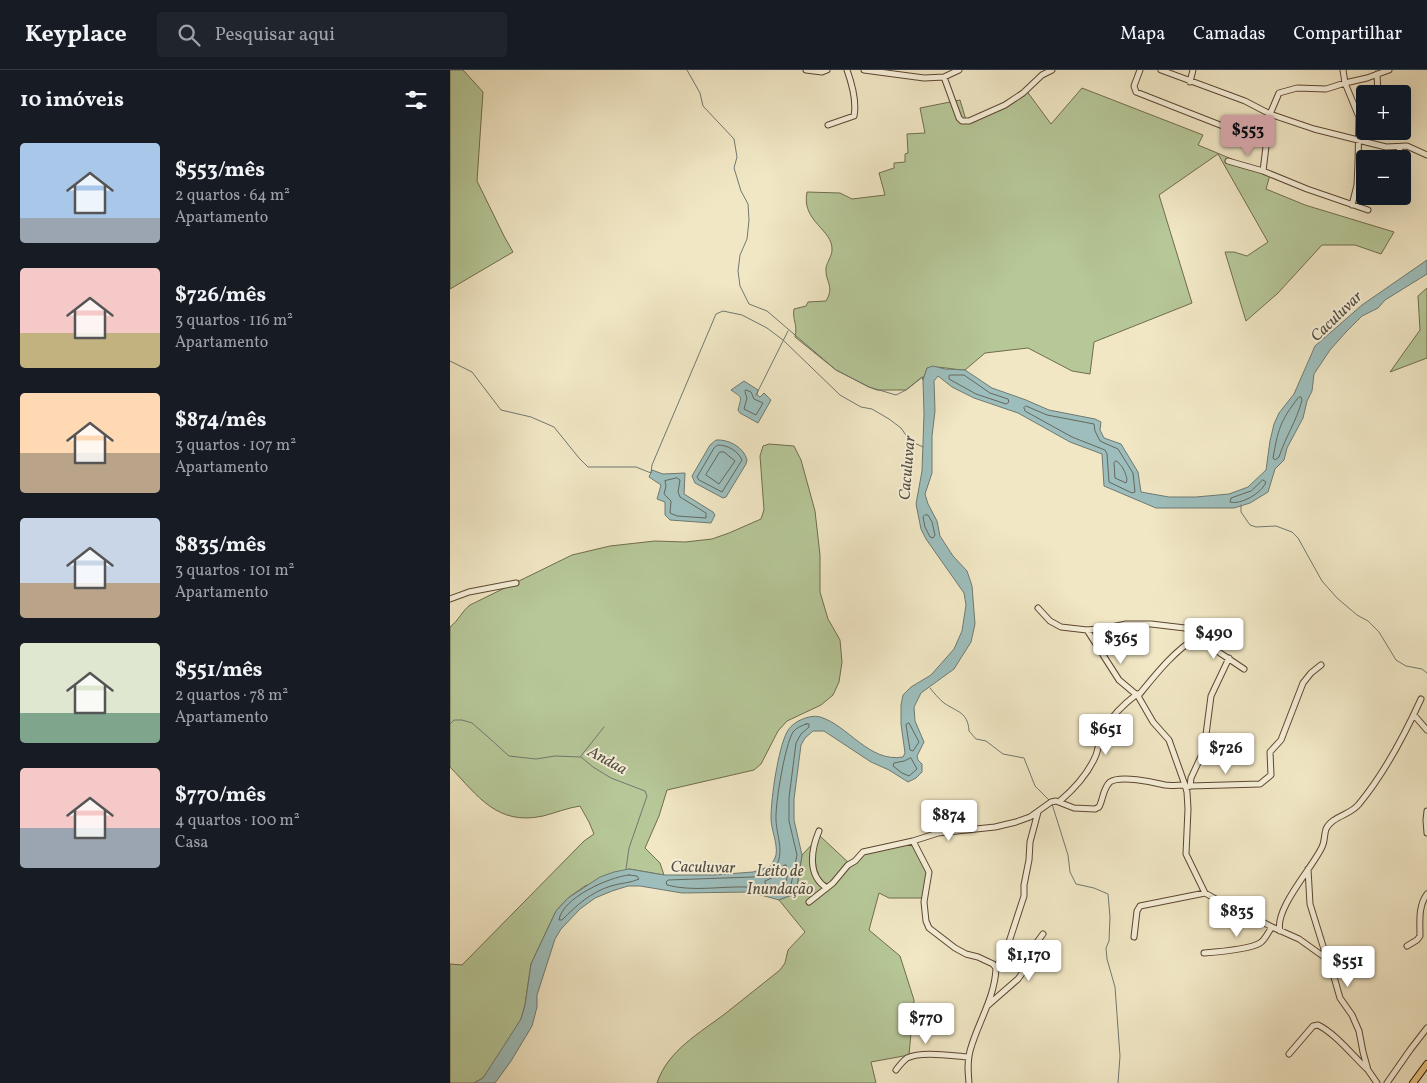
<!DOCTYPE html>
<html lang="pt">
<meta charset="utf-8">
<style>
body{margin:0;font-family:Vollkorn,serif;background:#20242c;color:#f1f3f6;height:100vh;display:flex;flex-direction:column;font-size:19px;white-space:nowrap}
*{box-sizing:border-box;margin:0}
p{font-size:16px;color:#9ea1a6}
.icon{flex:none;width:28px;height:28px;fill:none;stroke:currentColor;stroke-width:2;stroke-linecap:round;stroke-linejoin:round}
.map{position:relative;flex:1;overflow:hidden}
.side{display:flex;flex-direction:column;background:#171b24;width:450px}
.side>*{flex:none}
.buttons{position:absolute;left:906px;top:15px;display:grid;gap:10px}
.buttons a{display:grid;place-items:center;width:55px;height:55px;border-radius:5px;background:#171b24;box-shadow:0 5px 20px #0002;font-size:25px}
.price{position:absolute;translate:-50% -42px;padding:0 11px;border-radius:5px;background:#fff;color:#222;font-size:16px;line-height:32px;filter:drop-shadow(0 1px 2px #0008)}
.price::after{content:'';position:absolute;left:50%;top:30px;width:15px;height:11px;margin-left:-8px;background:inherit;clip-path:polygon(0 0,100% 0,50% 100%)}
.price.on{background:#c59692;color:#111}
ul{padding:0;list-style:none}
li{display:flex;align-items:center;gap:15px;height:125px;padding:0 20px}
li span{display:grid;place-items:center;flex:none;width:140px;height:100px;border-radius:5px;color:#555}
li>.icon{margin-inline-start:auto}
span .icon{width:60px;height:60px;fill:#fffc;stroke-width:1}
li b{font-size:21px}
h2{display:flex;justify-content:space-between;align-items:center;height:60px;padding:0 20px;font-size:21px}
header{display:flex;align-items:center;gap:30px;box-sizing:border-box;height:70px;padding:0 25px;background:#171b24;border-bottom:1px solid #363941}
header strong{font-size:24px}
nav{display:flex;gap:28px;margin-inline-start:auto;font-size:18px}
.search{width:350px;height:45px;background:#20242c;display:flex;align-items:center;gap:12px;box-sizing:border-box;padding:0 18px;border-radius:5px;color:#9ea1a6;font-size:19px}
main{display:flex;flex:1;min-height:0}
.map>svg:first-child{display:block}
</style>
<header>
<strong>Keyplace</strong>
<div class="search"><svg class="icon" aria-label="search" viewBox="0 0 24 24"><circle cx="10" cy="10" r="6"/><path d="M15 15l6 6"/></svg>Pesquisar aqui</div>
<nav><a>Mapa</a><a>Camadas</a><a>Compartilhar</a></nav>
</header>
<main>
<section class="side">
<h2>10 imóveis<svg class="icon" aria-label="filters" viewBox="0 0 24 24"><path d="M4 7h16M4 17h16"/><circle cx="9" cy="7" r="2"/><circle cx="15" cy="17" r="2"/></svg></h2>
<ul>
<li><span style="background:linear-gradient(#a9c7e8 75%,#9aa5b1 0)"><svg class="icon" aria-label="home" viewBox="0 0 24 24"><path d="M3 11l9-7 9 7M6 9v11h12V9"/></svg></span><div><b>$553/mês</b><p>2 quartos · 64 m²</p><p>Apartamento</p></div></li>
<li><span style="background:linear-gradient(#f6c9c9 65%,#c2b280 0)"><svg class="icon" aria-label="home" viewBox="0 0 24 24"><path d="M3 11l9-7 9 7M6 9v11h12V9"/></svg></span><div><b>$726/mês</b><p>3 quartos · 116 m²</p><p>Apartamento</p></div></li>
<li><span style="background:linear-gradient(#ffd9b3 60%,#b9a48a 0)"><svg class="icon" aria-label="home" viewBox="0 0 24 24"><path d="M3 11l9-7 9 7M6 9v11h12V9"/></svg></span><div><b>$874/mês</b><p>3 quartos · 107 m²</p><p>Apartamento</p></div></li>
<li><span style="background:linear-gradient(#c9d6e8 65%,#b9a48a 0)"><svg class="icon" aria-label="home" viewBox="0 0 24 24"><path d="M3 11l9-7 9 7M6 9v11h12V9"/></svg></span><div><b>$835/mês</b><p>3 quartos · 101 m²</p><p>Apartamento</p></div></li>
<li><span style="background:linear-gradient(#dfe7d0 70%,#7fa58c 0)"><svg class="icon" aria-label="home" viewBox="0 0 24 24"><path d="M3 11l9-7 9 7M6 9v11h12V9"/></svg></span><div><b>$551/mês</b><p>2 quartos · 78 m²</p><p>Apartamento</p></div></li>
<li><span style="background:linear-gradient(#f6c9c9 60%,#9aa5b1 0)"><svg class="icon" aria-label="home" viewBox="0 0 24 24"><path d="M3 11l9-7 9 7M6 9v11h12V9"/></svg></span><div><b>$770/mês</b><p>4 quartos · 100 m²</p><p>Casa</p></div></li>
</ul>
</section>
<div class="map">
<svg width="977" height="1013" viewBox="0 0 977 1013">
<rect width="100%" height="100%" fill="#f1e7c5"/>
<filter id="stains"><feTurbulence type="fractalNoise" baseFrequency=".004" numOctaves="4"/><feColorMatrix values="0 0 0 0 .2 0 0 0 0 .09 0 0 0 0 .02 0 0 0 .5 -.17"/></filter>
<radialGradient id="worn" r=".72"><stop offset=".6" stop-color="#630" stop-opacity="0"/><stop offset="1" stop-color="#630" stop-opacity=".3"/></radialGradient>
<!-- green -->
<path fill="#b6c798" stroke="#706c4c" d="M0 0H13L33 22 27 111 54 166 63 182 0 219Z
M632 18 753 65 748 75 820 105 816 119 855 135 944 162 931 184 905 175H872L828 223 796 251 775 182H784L797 186 818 172 768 84 709 125 742 233 644 272 640 304 622 301 578 278 535 283 515 300C504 300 486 295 477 298L473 310 472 307 456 320H427L419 317 386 300 345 267C348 254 342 250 344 239L356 236 358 232 376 231C385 216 375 212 376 198 377 192 382 186 382 180 383 159 351 152 357 122L390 123 402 129 435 125 429 103 444 98V93L455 92V84L458 83 457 64 475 63 470 38 510 30 516 50 546 37 576 20 601 54Z
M977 218V288L940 302 970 260 968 226Z
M319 374 344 376 351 390 365 441 370 485V522L378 549 390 570 392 592 389 612 383 625 371 635 337 651 328 661 311 694 304 700 217 720 209 746 195 778 210 793 214 805 179 799 135 816 118 828 106 841 81 894 75 935 71 949 52 981 33 1008 24 1013H0V894L12 895 134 771 144 764 139 752 130 736C117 738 105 743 93 746 47 756 28 726 0 697V557C9 550 12 541 20 535L122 485 160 476 205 471 235 472 262 469 279 463 311 449 314 440 310 386 313 376Z
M370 766 400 794 411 784 463 771 479 802 474 828H439L429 823 419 860 450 886 464 930 459 985 421 992 426 1013H207C218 980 250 963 276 943 294 929 312 914 330 900L335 893 338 880 355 862 329 830 344 824 347 816 352 785Z"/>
<!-- water -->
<path fill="#9dbebc" stroke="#6f7971" d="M977 190V204L935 230 928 238 912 246 896 262 880 280 864 304 862 321 857 331 853 348 837 378 834 390 825 399 818 422 800 433 784 438H706L654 416 652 384 620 372 568 343 524 328 502 317 488 306 484 311 485 341 482 366V403L475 424 478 434 487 451 490 466 503 486 517 501 522 516 525 554 521 572 504 599 471 623 464 637 465 651 474 672 467 686 468 690 472 694V702L466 708 458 712 439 700 421 692 374 661H363L355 668 351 675 344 729V750L352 785 347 816 344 824 329 830 300 822 232 823 190 816H178L162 821 145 828 130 839 111 859 105 869 87 925V937L82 956 61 991 45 1013H24L33 1008 71 949 75 935 81 894 106 841 118 828 150 807 164 802 179 799 214 805H263L303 802 321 796C322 793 325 789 326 785 328 773 321 760 321 748 321 728 328 679 337 662 342 652 359 644 370 647 398 655 419 693 453 687L455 683 451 654V635L453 625 461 617 481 605 504 579 512 561 516 535 514 523 476 469 471 459 466 434 472 401 474 344 473 310 477 298 483 296 495 299 515 300 542 318 576 330 599 340 645 349 651 352 650 360 654 368 671 374 688 402 691 422 719 427H746L779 424 798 417 816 400 820 371 824 354 829 343 844 324 865 276 912 235Z
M294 311 308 320 307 325 310 327 314 323 321 330 308 353 290 343 288 340C292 325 292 328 281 320Z
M266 370C278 369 294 377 297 390L296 394 276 427 273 428 245 413 242 406 260 375Z
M202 400 213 404 235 403 234 424 263 442 265 445 261 453 220 450 215 445V432L207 429 211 415 199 407Z"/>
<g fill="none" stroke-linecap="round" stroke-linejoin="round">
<!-- shore -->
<path stroke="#64685e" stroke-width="1" d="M501 305H514L540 323 558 329 559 332 556 334 526 324 499 309V306Z
M296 320 301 322 304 329 313 333 306 345 294 339 297 328 295 322Z
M851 327 852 330C847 350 835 368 829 387L825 390 823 388C828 360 830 351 848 328Z
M576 336 597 345 644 354 645 361 650 371 668 379 683 403 685 422 682 423 659 412 657 384 655 380 622 367 575 341 574 338Z
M268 375C278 375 288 381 292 390L272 422 249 410 247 407 264 378Z
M270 382H274L285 391 269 414 256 405Z
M666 391C672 394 676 403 677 410L676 413 665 408 664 393Z
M227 408 230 410 228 422 230 427 256 443V448L227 446 220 443 221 431 214 424 216 416 215 411Z
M813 410 816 412C812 423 791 435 780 432L781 428 801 421Z
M475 445H478L482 452 485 465 483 468 480 467 475 457 473 447Z
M459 653 469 672 463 681 460 680 456 655Z
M356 654H359V657L351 664 346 673 339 728V751L347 785 340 820C321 830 317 818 299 817 271 816 243 822 217 815L216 812 218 810 303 807 325 799C335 781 327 769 326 750 325 734 335 675 343 662 346 658 351 656 356 654Z
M461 688 467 699 459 706 452 703 443 696 444 693 454 691Z
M336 795 338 803 335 816 328 818 315 814V811L328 805 333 796Z
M179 805 187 806 189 809C181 813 170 813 161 816 141 822 127 835 112 850H109C112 828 159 807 179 805Z"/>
<!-- stream -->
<path stroke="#6f7971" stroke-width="1" d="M237 0 250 23 253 36 284 69 287 87 284 98 291 121 298 134 299 150 297 169 290 185 288 201 290 216 299 234 317 241 386 300 419 317 446 325 456 320 474 306
M0 291 22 302 51 340 81 347 104 357 129 388 138 397H186L201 403 202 395 266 244 273 241 292 245 317 258 333 270 390 325 411 337 422 339 439 349 451 358 460 371 473 377
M306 325 338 261
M791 435V442L800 455 806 457 826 456 842 462 848 468 872 511 887 528 907 545 918 551 929 562 946 590 956 596 972 599 977 603
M480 618C484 623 489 629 494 633 507 642 518 642 519 661L526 669 536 671 553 684 574 688 585 716 600 731
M0 654 4 650H12L22 653 37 666 59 686 86 689 105 686 131 687 143 697 161 708 195 721 197 726 179 778 176 799
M131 686 154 657
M602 734 618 785 620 802 626 814 644 818 658 824 660 847 659 871 656 878 657 889 665 917 670 986 668 1013"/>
<defs>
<path id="minor" d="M356 0 372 2 377 0
M414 0 474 8 494 7 509 0
M690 0 684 16 686 22 816 73
M711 0 795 31 820 44 813 101 857 119 918 140
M893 0 895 13 917 8 939 0
M927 4 928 24
M494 7 509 48 512 51H519L555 35 573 23 592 5 602 0
M740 12 743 0
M378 55 404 46C407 31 402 14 397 0
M948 89 950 77
M778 91 813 101
M902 135 907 115 908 93 909 47 895 13 876 19 847 18 829 23 820 44 864 59 936 77 957 76 977 85
M0 529 19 522 66 513
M588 538 600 551 611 557 637 560 657 558 676 554H701L735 558 749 569 794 599
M637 560 669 610 688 626 703 652 719 670 735 715
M646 574 648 569 657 558
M688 626C706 604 723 582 747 567
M964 645 977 660
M740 716 741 708 754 680 761 626 779 588
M736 718 740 716 810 714 821 705 820 682 831 670 853 613 861 603 871 595
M610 731C624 719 639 702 646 685 649 676 650 667 655 658 663 644 674 634 687 624
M977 741 976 750 977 763
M369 761C361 780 357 806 377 818
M858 799 860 834 877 889
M359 832 383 813 398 795 405 791 413 782 463 771
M830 861C824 839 863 797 872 777 875 771 874 765 876 759 882 746 901 745 909 734 933 705 955 664 971 629
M684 867 687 841 690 836 755 823
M957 876 967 870 970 866C970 852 968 836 977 824
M754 883C767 882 800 879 810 873 815 870 818 862 822 857
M546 898 557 878 574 826V815L579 790 580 772 588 742
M537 936 568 909 573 902 581 880 593 864
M839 984 863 956 868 955C886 964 902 985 918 1000
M446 1000C449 996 453 991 457 988 472 981 502 986 519 987
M519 1013C518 1002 517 992 520 981 527 954 545 928 546 898L543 894 528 887 516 884 505 878 479 858 476 851 474 832 479 802 463 771 488 763 545 757 566 752 580 747 601 732 606 731 624 738 645 739 649 737C653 730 653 718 660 712 670 705 703 712 715 715 721 716 728 715 735 715L737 722 738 739 736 784 755 823 787 841 801 846 822 857 849 869 877 889 882 900 890 928 902 945 909 961 913 982 918 1000 927 1013
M937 1013 960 980 977 958"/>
<path id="major" d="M963 1013 977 994"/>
</defs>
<!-- minor casing -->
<use href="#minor" stroke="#5c4631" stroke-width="7"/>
<!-- major casing -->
<use href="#major" stroke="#2b1100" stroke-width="8"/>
<!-- minor -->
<use href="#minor" stroke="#f6efd9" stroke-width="5"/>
<!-- major -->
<use href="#major" stroke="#e8c482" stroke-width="6"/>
</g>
<g text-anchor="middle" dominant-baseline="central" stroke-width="4" stroke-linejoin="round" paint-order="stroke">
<!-- water labels -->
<g font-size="16" font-style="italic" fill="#534e42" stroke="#f6efd9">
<text transform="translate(887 247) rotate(-44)">Caculuvar</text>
<text transform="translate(458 398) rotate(-85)">Caculuvar</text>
<text transform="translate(157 691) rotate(29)">Andaa</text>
<text transform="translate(253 798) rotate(1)">Caculuvar</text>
<text x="330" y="802">Leito de<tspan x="330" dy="18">Inundação</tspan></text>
</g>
</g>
<rect width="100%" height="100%" filter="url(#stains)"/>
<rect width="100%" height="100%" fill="url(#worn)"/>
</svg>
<div class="buttons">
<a>+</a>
<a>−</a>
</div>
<b class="price on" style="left:798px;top:87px">$553</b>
<b class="price" style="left:764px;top:590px">$490</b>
<b class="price" style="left:671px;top:595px">$365</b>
<b class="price" style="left:656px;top:686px">$651</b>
<b class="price" style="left:776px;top:705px">$726</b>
<b class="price" style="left:499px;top:772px">$874</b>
<b class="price" style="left:787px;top:868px">$835</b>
<b class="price" style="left:579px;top:912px">$1,170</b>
<b class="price" style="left:898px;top:918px">$551</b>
<b class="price" style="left:476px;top:975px">$770</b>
</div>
</main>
